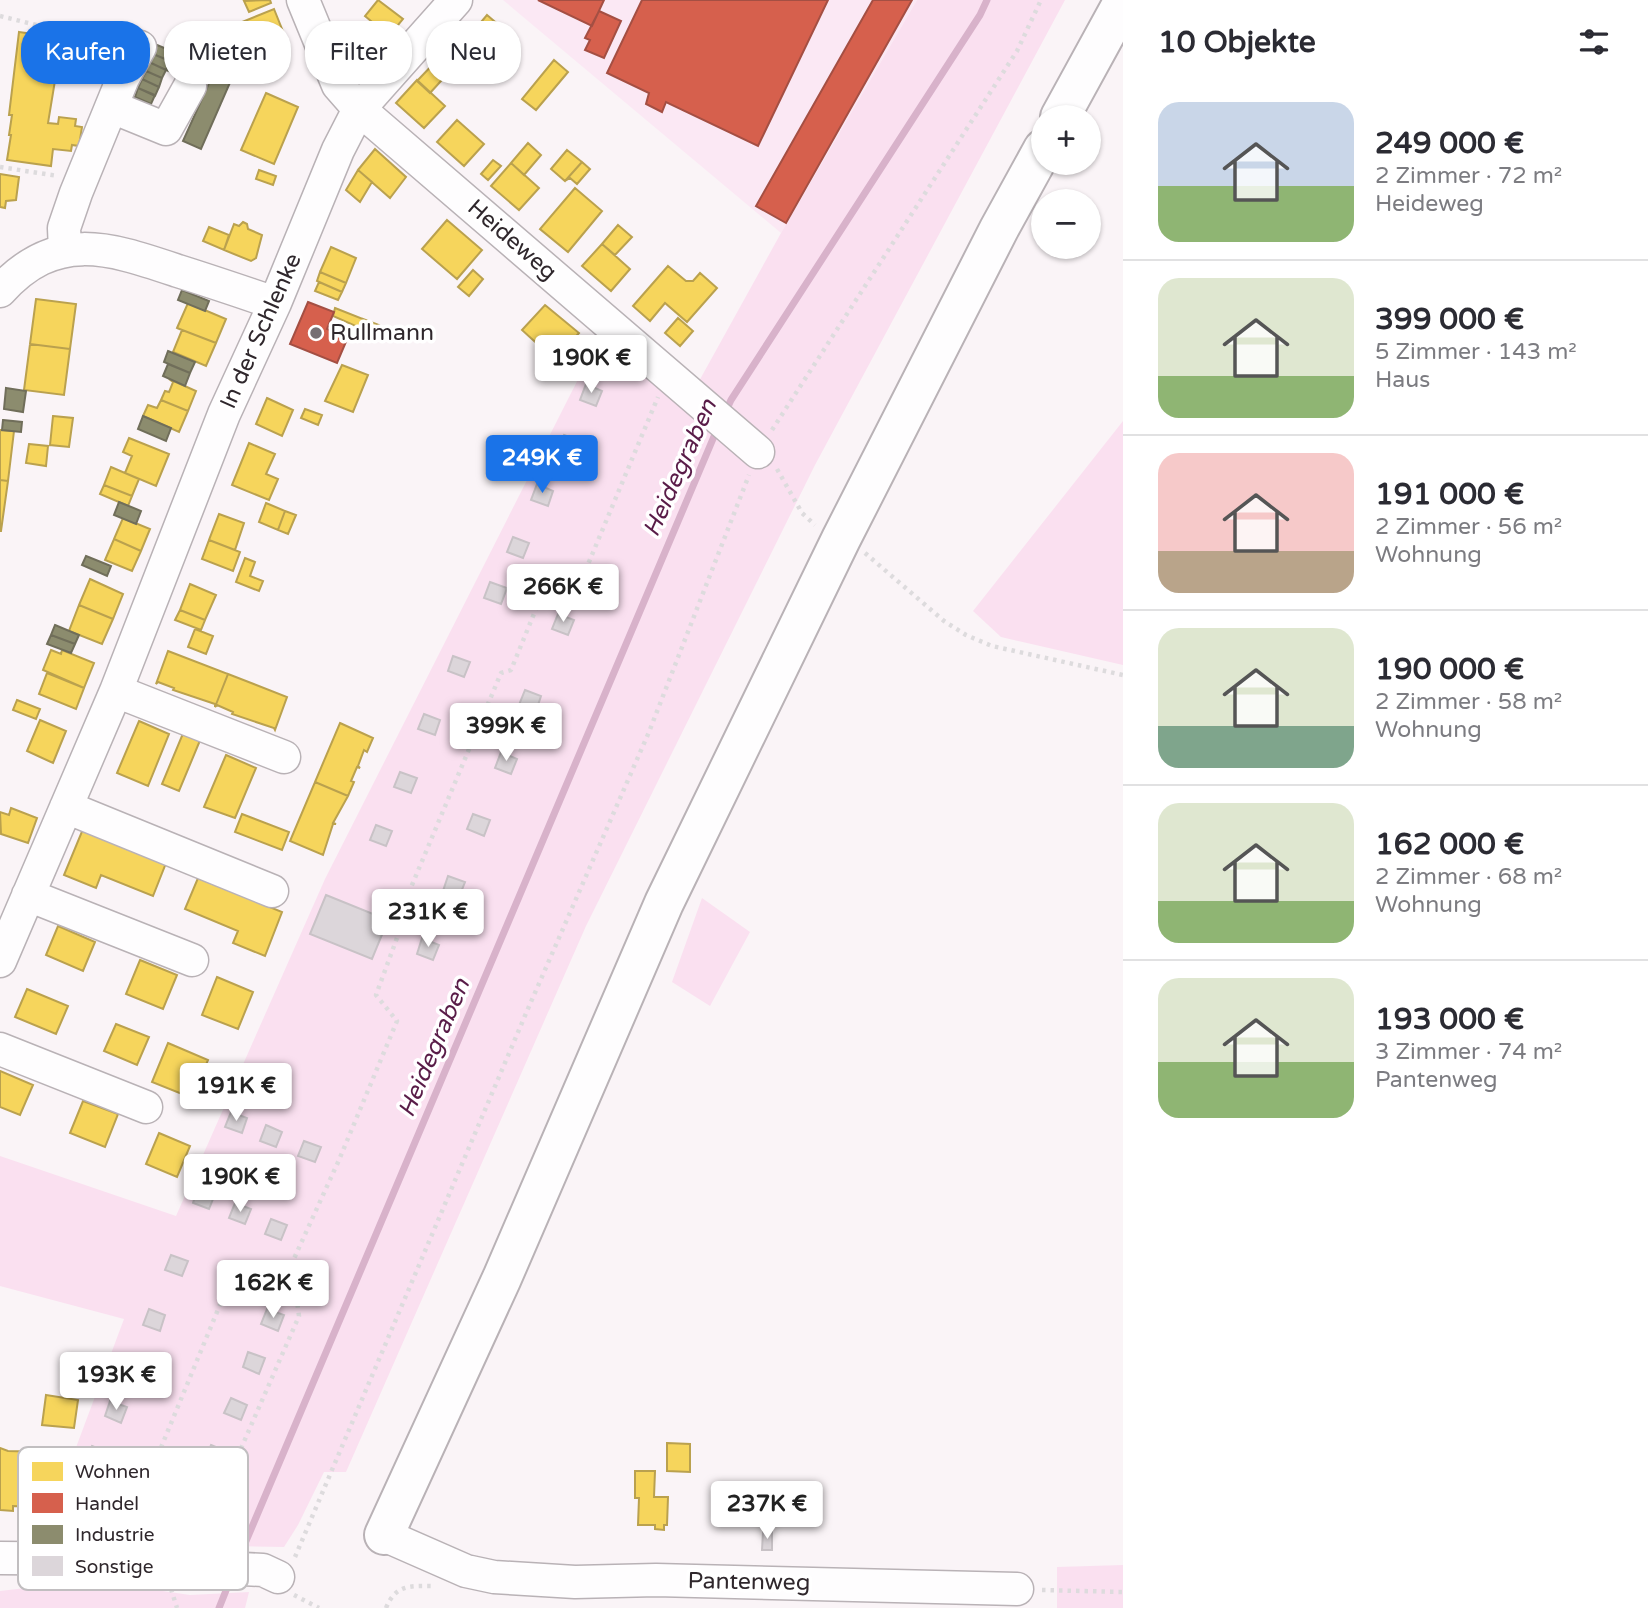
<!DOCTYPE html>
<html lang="de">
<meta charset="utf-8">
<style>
body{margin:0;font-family:"Varela Round",sans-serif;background:#f7f7f7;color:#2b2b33;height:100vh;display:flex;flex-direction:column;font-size:26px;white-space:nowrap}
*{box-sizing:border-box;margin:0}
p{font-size:23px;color:#7c7c81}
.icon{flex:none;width:38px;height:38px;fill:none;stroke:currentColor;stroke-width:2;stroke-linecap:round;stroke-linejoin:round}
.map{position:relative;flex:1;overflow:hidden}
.sheet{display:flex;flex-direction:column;background:#fff;width:525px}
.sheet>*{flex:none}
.top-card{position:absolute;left:21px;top:21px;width:665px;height:63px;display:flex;gap:14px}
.tools{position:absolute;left:1031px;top:105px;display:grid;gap:14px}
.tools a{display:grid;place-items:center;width:70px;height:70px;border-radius:50%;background:#fff;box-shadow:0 2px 5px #0004;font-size:35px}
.price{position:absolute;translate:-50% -60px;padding:0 16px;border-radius:7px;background:#fff;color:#222;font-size:23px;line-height:46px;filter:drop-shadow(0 2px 4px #0008)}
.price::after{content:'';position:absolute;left:50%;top:42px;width:21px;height:16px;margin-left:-10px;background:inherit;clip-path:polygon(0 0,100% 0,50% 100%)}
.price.selected{background:#1a73e8;color:#fff}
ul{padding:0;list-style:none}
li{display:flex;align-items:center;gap:21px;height:175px;padding:0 35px}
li+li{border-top:2px solid #e1e1e2}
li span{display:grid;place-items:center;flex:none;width:196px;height:140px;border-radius:21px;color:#555}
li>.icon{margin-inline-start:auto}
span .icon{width:84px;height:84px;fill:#fffc;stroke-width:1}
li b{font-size:30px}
h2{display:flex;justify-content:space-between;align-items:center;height:84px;padding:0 35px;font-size:30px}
.chip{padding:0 24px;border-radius:28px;background:#fff;box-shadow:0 2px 5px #0004;font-size:24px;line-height:63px}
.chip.selected{background:#1a73e8;color:#fff}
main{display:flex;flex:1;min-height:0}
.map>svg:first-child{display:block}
</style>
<main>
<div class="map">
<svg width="1123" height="1608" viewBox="0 0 1123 1608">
<rect width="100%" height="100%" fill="#faf4f7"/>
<!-- built -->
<path fill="#fbe8f4" d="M503 0H917L781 233Z"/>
<!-- green -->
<path fill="#fae0f0" d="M917 0H1065L815 465 586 926 346 1472H324L298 1525 284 1547 233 1546 207 1541 59 1493 124 1319 0 1286V1156L176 1216 325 879 603 330 688 401 781 233Z
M1123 421V665L1001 637 973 611Z
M702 898 750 932 710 1006 672 982Z
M1123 1565V1608H1057V1567Z
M26 1588 156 1590 190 1595 249 1592 245 1608H0V1591Z"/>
<!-- homes -->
<path fill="#f6d55c" stroke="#baa14e" stroke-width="2" d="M270 0 271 3 249 12 244 1Z
M378 0 403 19 371 58 352 43 371 21 365 16Z
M274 9 286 39 254 52 242 22Z
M487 15 501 27 475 59 460 47Z
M500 28 515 41 489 71 475 59Z
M19 32 62 38 48 123 58 124 59 117 76 119 75 126 82 127 79 146 72 145 71 151 53 149 51 166 7 160 11 135H9L12 115H9Z
M439 58 451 70 430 93 417 81Z
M554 60 568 72 536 110 522 99Z
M417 80 445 106 424 128 396 103Z
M266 93 298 107 274 164 241 150Z
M457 120 484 144 464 166 437 142Z
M528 143 541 155 524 175 511 163Z
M375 149 406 177 390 198 358 170Z
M567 150 582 162 565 181 551 169Z
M493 160 501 166 488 180 481 174Z
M582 162 590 169 577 184 570 178 565 181Z
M511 163 539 188 519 210 491 186Z
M259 170 276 176 273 185 256 179Z
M358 170 372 182 360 202 346 190Z
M0 174 19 177 16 200 6 201 5 208 0 207Z
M575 188 602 211 568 252 540 229Z
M447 220 482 250 457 279 422 249Z
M243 222 247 224 248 229 262 235 256 258 251 261 224 250 234 224 239 226Z
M618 225 632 237 615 255 602 244Z
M209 227 229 235 224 250 203 241Z
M602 244 630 269 611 291 582 266Z
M331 247 356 258 346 283 320 272Z
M668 266 686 281H693L700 273 717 288 687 322 665 303 650 321 633 306Z
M473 270 483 279 469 296 458 287Z
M320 272 346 283 342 292 317 281Z
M319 282 342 292 338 300 315 291Z
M36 299 76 304 70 349 30 344Z
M188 303 226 319 216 343 177 328Z
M545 305 579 333 555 360 522 330Z
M335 308 363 319 360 328 333 316Z
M678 318 693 331 680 346 665 333Z
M363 319 379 325 376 334 360 328Z
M177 328 216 343 206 366 173 352 182 330Z
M30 344 70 349 64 395 24 390Z
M342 365 368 375 353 412 325 401Z
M169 379 196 391 188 411 161 400 165 391 169 392 173 382Z
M267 398 293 410 282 436 256 424Z
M161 400 188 411 179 432 143 416 148 405 157 408Z
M305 409 322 415 318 425 301 418Z
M53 416 73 418 69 447 50 445Z
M0 430 14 431 8 481 0 480Z
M129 438 169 454 156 486 125 473 132 456 123 452Z
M249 443 275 454 266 474 278 479 269 500 232 485Z
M29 444 48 446 46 466 26 463Z
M111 467 139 479 132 496 104 485Z
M0 480 8 481 1 531H0Z
M104 485 132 496 128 506 100 494Z
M266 503 285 511 278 530 259 522Z
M285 511 296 515 288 534 278 530Z
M219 514 244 523 235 550 209 540Z
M123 518 150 529 141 551 114 539Z
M114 539 141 551 132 571 105 560Z
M209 540 240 552 233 571 202 559Z
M245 558 255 562 250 576 263 581 259 591 236 582Z
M90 579 123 594 113 619 79 605Z
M190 584 216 595 205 620 180 610Z
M79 605 113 619 102 644 69 631Z
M180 610 205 620 201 630 175 620Z
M195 629 213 636 206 654 188 647Z
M51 650 61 654 62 650 94 663 84 688 43 670Z
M168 651 228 674 215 707V704L173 690 174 688 158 682 156 684Z
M47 673 84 688 76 709 39 694Z
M228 674 287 697 275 730 274 728 232 714 233 712 217 705 215 707Z
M17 700 40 709 36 719 13 710Z
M40 720 66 731 53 763 27 751Z
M139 721 169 734 148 786 117 773Z
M340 723 373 738 367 752 364 750 358 766 360 768 357 767 351 781 354 782 348 796 315 782Z
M184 731 201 738 179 791 162 784Z
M226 755 256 768 235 818 204 807Z
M315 782 348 796 333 823 336 824H333L323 855 290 841Z
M11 808 37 818 28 843 1 834 0 812 9 815Z
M242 814 289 832 282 850 235 832Z
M83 829 166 863 153 896 101 875 96 888 64 875Z
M198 878 282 912 265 956 233 943 238 931 185 909Z
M58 926 95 942 83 971 46 955Z
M140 960 177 975 163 1009 126 994Z
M217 977 253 992 238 1029 202 1015Z
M27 989 68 1006 56 1034 15 1017Z
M116 1024 149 1037 137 1065 104 1051Z
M168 1043 208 1060 192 1098 152 1082Z
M0 1071 33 1085 20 1115 0 1107Z
M83 1101 118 1114 105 1147 70 1133Z
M159 1133 190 1146 177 1177 146 1164Z
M46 1395 78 1400 74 1428 42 1425Z
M667 1443 690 1444V1472L667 1471Z
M0 1448 8 1451 43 1452 41 1507 13 1506V1511L0 1510Z
M635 1471H655L654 1497H668L667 1525H664V1530L655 1529V1525H638L639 1498H635Z"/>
<!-- shops -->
<path fill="#d6604d" stroke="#a44f43" stroke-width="2" d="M538 0H604L592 26Z
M642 0H828L758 146 666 102 662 112 646 104 649 93 607 73Z
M873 0H912L786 223 756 206Z
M599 11 621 21 604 58 585 50 590 40 585 38Z
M308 302 334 312 327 329 348 337 337 363 290 344Z"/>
<!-- industry -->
<path fill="#8c8c6e" stroke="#706e5a" stroke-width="2" d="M157 45 174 52 170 61 153 54Z
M174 52 191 59 187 68 170 61Z
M153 54 170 61 166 70 149 62Z
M170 61 187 68 183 77 166 70Z
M149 62 166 70 162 78 146 71Z
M215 70 232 78 201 149 183 141Z
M146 71 162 78 159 87 142 79Z
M142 79 159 87 155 96 138 88Z
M138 88 155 95 151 104 135 97Z
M182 290 209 301 205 311 178 300Z
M168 351 195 362 190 373 164 362Z
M168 364 190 373 185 386 163 376Z
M6 388 26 391 23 412 4 409Z
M143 416 171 428 166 441 138 429Z
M3 420 22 422 21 432 2 430Z
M119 502 141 511 136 524 114 515Z
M86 556 111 566 107 576 82 565Z
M55 625 79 635 75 644 51 635Z
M51 635 75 644 71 653 47 644Z"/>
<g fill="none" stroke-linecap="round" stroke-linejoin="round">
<!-- stream -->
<path stroke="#d8b2ca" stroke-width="7" d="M725 413 731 400 980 15 987 0
M238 1560 718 427
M219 1608 231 1578"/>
</g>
<!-- building -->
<path fill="#dcd6da" stroke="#c8c2c6" stroke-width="2" d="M586 384 602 391 596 406 580 400Z
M564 435 580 441 574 457 558 450Z
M537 484 553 491 548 506 531 500Z
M513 537 529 543 523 558 507 552Z
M490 582 507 588 501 604 484 598Z
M558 614 574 620 568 635 552 629Z
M453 656 470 662 464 677 448 671Z
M525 690 541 696 536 711 519 705Z
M424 714 440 720 435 735 418 729Z
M501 752 517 759 511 774 495 768Z
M400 772 417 778 411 793 394 787Z
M473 814 490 820 484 836 467 829Z
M376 825 392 831 386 846 370 840Z
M448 876 465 882 459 897 443 891Z
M326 895 388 920 372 959 310 934Z
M422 938 439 945 433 960 417 954Z
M231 1112 247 1118 242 1133 225 1127Z
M266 1125 282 1132 276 1147 260 1141Z
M304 1141 321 1147 315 1162 298 1156Z
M198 1187 215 1194 209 1209 193 1203Z
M235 1203 251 1209 245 1224 229 1218Z
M271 1219 287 1225 281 1240 265 1234Z
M171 1255 188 1261 182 1276 165 1270Z
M149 1309 165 1315 160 1331 143 1325Z
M267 1309 284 1315 278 1331 261 1324Z
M248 1352 265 1358 259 1374 243 1367Z
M129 1356 146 1362 140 1377 123 1371Z
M231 1398 247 1405 241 1420 224 1413Z
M110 1401 127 1407 121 1423 105 1416Z
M211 1445 228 1452 221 1467 205 1460Z
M92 1446 109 1453 103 1468 87 1462Z
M763 1532H772V1550H762Z"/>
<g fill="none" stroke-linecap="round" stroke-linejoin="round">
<defs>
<path id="minor" d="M303 0 338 85 359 109 758 452
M112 107 166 129 190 86
M65 251 64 228 76 193 123 78 140 47
M0 291C56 229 109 248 178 271 210 281 242 292 275 303
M116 691 284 757
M66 807 272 891
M28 895 192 960
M0 961 116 691 224 414 275 303 338 150 359 109 456 0
M0 1049 146 1107
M384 1535 466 1571 494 1577 575 1582 656 1580 1017 1589
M0 1558 120 1559 184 1566 263 1570 278 1577"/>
<path id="major" d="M1060 117 1123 2
M384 1535 502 1278 664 903 841 539 999 229 1043 149"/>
</defs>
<!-- minor casing -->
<use href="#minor" stroke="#b9b2b6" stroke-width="35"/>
<!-- major casing -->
<use href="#major" stroke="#b9b2b6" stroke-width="42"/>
<!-- path -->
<path stroke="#dddbdd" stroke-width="4.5" stroke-dasharray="3.5 5" stroke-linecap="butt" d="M0 16 89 38 100 65
M0 167 58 176
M772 430 1017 51 1041 0
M777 469 802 513 815 525
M865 553 944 621 966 635 992 646 1123 675
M128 1535 136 1508 229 1283 276 1298 339 1160 397 1021 376 995 401 927 399 916 501 673 511 670 538 604 571 605 658 397
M200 1542 299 1316 292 1264
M295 1557 527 1011 649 732 749 475
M171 1589 177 1608
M1042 1590 1123 1592
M294 1595 319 1608
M386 1608C396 1584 410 1586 434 1586"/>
<!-- minor -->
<use href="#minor" stroke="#fefdfe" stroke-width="32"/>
<!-- major -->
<use href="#major" stroke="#fefdfe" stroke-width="38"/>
</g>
<!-- markers -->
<circle fill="#766f73" stroke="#fff" stroke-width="2.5" cx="316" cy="333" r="7"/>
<g text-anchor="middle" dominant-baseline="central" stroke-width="7" stroke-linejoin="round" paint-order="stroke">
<!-- street labels -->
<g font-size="23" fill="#2f272c" stroke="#fff">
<text transform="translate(512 240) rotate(41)">Heideweg</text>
<text transform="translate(261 331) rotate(-66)">In der Schlenke</text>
<text transform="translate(749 1582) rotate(1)">Pantenweg</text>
</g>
<!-- poi labels -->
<g font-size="23" fill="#2f272c" stroke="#fff" text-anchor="start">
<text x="330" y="333">Rullmann</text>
</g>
<!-- water labels -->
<g font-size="24" font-style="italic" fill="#591c48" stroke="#fff">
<text transform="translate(680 468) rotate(-66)">Heidegraben</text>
<text transform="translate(434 1048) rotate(-67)">Heidegraben</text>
</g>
</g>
<!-- legend -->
<rect x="18" y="1447" width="230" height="143" rx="10" fill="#fff" stroke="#c1bec0" stroke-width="2"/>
<rect x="32" y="1462" width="31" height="19" fill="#f6d55c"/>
<rect x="32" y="1493" width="31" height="20" fill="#d6604d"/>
<rect x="32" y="1525" width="31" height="19" fill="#8c8c6e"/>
<rect x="32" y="1556" width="31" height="20" fill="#dcd6da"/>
<g font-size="19" fill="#2f272c">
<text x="75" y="1478">Wohnen</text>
<text x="75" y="1510">Handel</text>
<text x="75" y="1541">Industrie</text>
<text x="75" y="1573">Sonstige</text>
</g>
</svg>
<div class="tools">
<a>+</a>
<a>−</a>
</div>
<b class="price" style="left:591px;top:395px">190K €</b>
<b class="price selected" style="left:542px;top:495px">249K €</b>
<b class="price" style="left:563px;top:624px">266K €</b>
<b class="price" style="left:506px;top:763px">399K €</b>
<b class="price" style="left:428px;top:949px">231K €</b>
<b class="price" style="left:236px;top:1123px">191K €</b>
<b class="price" style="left:240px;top:1214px">190K €</b>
<b class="price" style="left:273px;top:1320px">162K €</b>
<b class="price" style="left:116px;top:1412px">193K €</b>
<b class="price" style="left:767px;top:1541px">237K €</b>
<div class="top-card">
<a class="chip selected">Kaufen</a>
<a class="chip">Mieten</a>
<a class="chip">Filter</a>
<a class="chip">Neu</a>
</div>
</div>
<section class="sheet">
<h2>10 Objekte<svg class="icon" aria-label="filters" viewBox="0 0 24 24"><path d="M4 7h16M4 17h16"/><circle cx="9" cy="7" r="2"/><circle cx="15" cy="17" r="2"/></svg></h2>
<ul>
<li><span style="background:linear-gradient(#c9d6e8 60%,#8fb573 0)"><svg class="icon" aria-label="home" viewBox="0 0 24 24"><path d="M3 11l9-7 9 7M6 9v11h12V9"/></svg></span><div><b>249 000 €</b><p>2 Zimmer · 72 m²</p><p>Heideweg</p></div></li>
<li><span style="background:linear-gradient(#dfe7d0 70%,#8fb573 0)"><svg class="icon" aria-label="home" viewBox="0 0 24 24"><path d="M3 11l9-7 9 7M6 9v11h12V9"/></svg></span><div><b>399 000 €</b><p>5 Zimmer · 143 m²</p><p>Haus</p></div></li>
<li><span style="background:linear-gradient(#f6c9c9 70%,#b9a48a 0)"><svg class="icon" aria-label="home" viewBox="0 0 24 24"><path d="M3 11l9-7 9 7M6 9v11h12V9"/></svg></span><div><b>191 000 €</b><p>2 Zimmer · 56 m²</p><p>Wohnung</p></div></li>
<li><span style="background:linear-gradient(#dfe7d0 70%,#7fa58c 0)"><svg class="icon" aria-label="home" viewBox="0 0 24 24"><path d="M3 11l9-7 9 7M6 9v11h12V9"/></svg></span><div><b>190 000 €</b><p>2 Zimmer · 58 m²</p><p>Wohnung</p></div></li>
<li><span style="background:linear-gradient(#dfe7d0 70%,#8fb573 0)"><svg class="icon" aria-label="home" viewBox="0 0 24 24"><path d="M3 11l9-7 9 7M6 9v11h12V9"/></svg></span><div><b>162 000 €</b><p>2 Zimmer · 68 m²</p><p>Wohnung</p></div></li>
<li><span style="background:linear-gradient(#dfe7d0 60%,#8fb573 0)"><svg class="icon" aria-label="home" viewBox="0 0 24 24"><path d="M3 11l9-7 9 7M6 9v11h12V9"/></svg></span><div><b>193 000 €</b><p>3 Zimmer · 74 m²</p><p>Pantenweg</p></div></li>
</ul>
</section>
</main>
